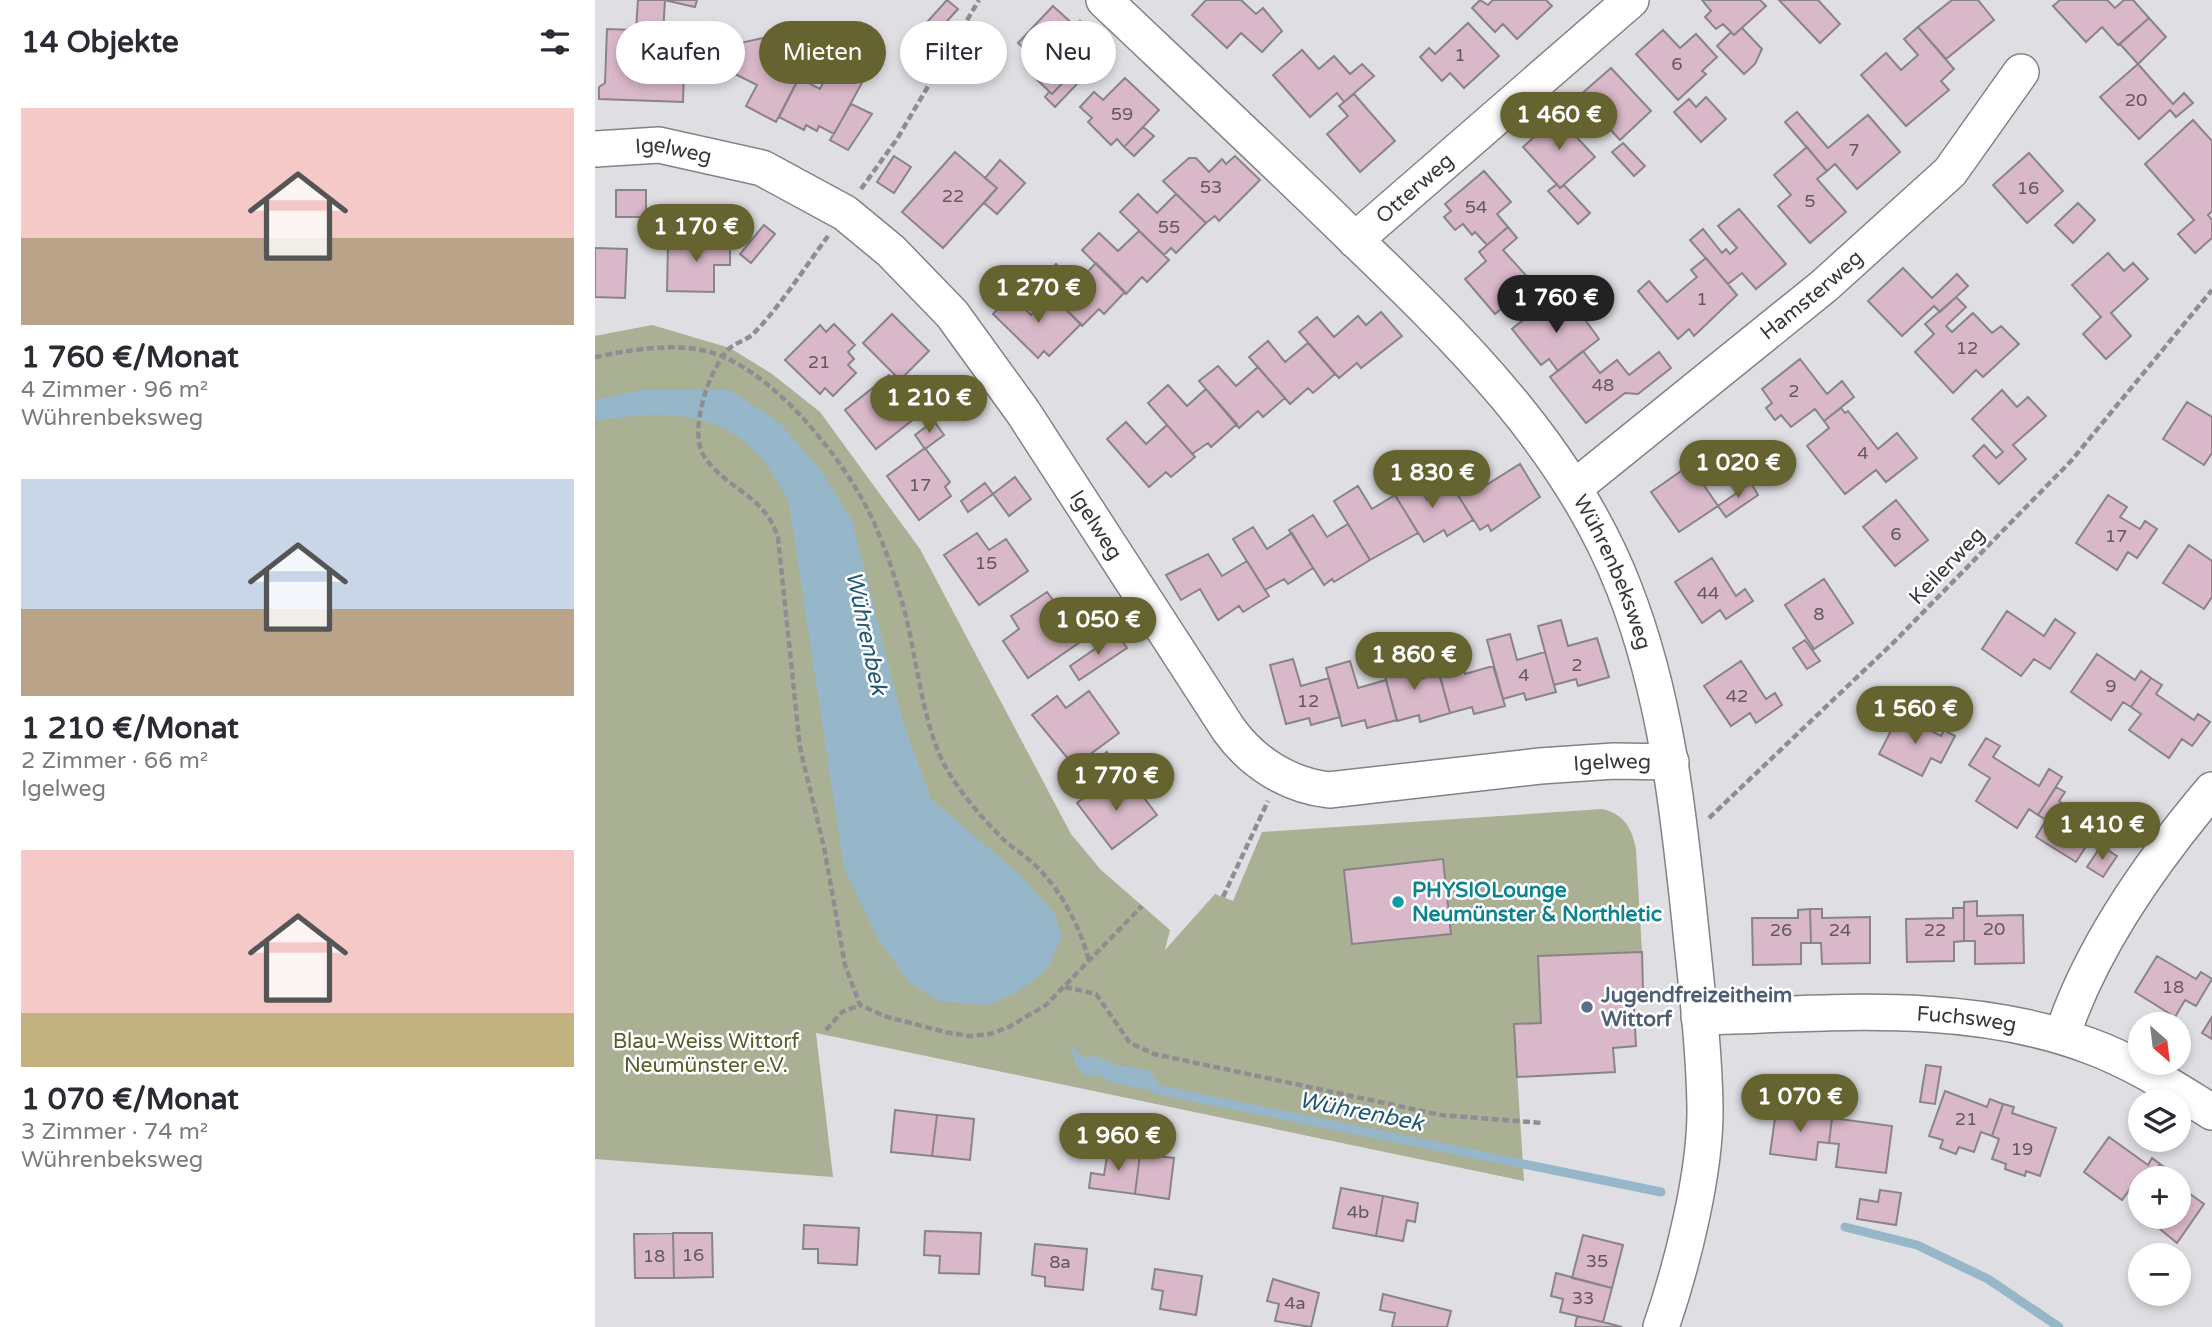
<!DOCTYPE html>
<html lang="de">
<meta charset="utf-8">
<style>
body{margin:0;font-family:"Varela Round",sans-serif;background:#f7f7f7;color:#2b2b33;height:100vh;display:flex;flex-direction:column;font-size:26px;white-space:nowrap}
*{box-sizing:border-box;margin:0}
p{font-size:23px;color:#7c7c81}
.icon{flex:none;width:38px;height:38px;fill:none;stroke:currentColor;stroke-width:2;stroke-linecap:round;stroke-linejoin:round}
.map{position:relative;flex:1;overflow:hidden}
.sheet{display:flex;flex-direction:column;background:#fff;width:595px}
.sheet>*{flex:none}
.top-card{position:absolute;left:21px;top:21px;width:665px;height:63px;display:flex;gap:14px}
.needle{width:46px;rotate:152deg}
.tools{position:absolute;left:1533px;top:1012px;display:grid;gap:14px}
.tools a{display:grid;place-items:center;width:63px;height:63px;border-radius:50%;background:#fff;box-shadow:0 4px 10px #0003;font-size:35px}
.price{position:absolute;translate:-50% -60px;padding:0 16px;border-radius:24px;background:#65632f;color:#fff;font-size:23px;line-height:46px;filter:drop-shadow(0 2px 4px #0008)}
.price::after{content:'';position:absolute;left:50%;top:42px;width:21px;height:16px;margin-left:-10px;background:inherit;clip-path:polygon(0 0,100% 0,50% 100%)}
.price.selected{background:#222;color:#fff}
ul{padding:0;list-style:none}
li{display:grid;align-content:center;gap:14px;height:371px;padding:0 21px}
li span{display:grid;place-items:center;height:217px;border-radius:0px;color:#555}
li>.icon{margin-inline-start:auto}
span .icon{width:126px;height:126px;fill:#fffc;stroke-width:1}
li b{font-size:30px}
h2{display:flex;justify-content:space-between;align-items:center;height:84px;padding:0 21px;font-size:30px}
.pill{padding:0 24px;border-radius:32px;background:#fff;box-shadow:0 4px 10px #0003;font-size:24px;line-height:63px}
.pill.selected{background:#65632f;color:#fff}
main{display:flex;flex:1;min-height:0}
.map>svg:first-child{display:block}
</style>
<main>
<section class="sheet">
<h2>14 Objekte<svg class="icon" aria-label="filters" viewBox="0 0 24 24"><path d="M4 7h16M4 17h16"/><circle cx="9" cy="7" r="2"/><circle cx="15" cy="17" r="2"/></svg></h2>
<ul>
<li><span style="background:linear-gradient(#f6c9c9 60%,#b9a48a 0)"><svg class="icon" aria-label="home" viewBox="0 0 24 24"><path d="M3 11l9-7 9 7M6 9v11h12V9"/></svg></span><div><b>1 760 €/Monat</b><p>4 Zimmer · 96 m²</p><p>Wührenbeksweg</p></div></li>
<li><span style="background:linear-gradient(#c9d6e8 60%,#b9a48a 0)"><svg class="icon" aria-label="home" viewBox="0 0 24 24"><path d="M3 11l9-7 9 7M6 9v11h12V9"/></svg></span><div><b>1 210 €/Monat</b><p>2 Zimmer · 66 m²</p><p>Igelweg</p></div></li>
<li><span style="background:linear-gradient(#f6c9c9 75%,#c2b280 0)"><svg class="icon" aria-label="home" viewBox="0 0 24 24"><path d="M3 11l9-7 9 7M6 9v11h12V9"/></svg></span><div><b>1 070 €/Monat</b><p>3 Zimmer · 74 m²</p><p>Wührenbeksweg</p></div></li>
</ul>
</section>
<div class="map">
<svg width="1617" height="1327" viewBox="0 0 1617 1327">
<rect width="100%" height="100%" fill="#dedee3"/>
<!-- green -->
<path fill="#aab093" d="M57 325 135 348 177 374 225 412 325 549 476 834 506 870 575 930 570 950 620 894 638 901 667 832 1007 809C1029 814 1037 828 1041 849L1047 952 943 957 946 1023 919 1025 929 1181 221 1033 238 1177 0 1159V336Z"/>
<!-- water -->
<path fill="#96b7ca" d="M47 390H135L185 423 225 469 257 520 307 719 336 799 424 874 459 913 467 935 454 966 444 976 422 992 394 1005 343 1001 314 982 284 941 249 868 194 503C152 413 89 406 0 421V400Z
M475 1044 487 1057 501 1056 521 1065 554 1070 570 1093 514 1082 505 1075H489L481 1065Z"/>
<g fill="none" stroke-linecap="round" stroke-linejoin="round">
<!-- stream -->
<path stroke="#96b7ca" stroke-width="9" d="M560 1089 1066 1192
M1250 1227 1322 1245 1393 1279 1464 1327"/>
</g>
<!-- building -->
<path fill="#d9b8c9" stroke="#898487" stroke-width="2" d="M43 0H70L68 34 41 30Z
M69 0H102L100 7Z
M352 0 363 9 334 41 324 31Z
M611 0H646L661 14 668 8 687 31 667 52 646 33 632 48 597 15Z
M885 0 893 5 898 0H951L957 6 922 39 908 24 900 32 877 8Z
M1107 0H1165L1171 6 1139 35 1128 24 1121 29 1110 17 1116 11Z
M1184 0H1223L1245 24 1225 43Z
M1357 0H1383L1399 20 1351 59 1323 27Z
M1465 0H1512L1520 8 1529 0H1538L1554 18 1523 45 1507 27 1491 42 1458 6Z
M458 6 480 26 485 21 495 30 490 36 502 47 457 94 435 73 445 63 423 43Z
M1554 18 1571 37 1543 64 1525 44Z
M873 23 904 56 869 88 855 73 847 81 825 57 834 48 840 54Z
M1323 27 1359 69 1346 81 1354 90 1311 126 1266 75 1291 53 1306 70 1323 55 1309 39Z
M192 28 196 41 217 52 181 122 151 106 162 85 138 73 146 56 141 44 177 36 179 32Z
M1147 28 1167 49 1160 64 1149 74 1122 46 1136 32 1139 35Z
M12 29 63 31 62 67 89 68 88 102 4 99V87L10 83Z
M1068 30 1085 48 1101 34 1122 57 1107 71 1111 74 1083 100 1041 54Z
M707 50 724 69 739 56 755 74 767 64 779 76 749 102 742 93 715 117 678 75Z
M240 59 253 66 250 72 268 81 239 134 224 126 222 131 211 125 209 130 184 117 204 78 225 89Z
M1543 64 1578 104 1589 93 1598 103 1581 117 1575 110 1544 139 1505 97Z
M1016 68 1056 111 1025 140 984 96Z
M474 76 482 84 460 107 450 97 454 92 457 94Z
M530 78 564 110 529 147 522 139 516 145 493 122 497 118 485 107 499 92 508 100Z
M759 94 800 141 765 172 732 134 753 116 744 106Z
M1111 97 1131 119 1106 142 1079 112 1094 99 1101 107Z
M256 104 277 114 253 150 235 140Z
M1202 112 1233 148 1273 115 1305 152 1262 189 1240 164 1232 171 1190 122Z
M962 116 1000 157 965 188 928 147Z
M1598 120 1617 141V211L1613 215 1617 220V238L1600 253 1583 234 1599 220 1550 164Z
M548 127 559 136 539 156 529 147Z
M1028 143 1050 166 1039 176 1017 152Z
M1212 147 1232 171 1222 179 1251 212 1215 243 1183 206 1196 195 1179 175Z
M360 152 402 188 348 248 307 212Z
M1434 153 1468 191 1432 223 1398 185Z
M299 156 316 167 299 193 282 182Z
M640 156 665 180 624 221 620 216 611 223 568 181 594 158H601L614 172 627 159 631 164Z
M405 160 430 183 402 214 389 203 402 188 390 178Z
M889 171 916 202 902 214 913 227 892 245 880 232 877 235 868 224 860 230 849 217 856 211 850 204Z
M962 184 965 188 969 185 995 213 983 224 953 191Z
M21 190H51V217H21Z
M543 194 562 213 581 194 611 223 581 253 576 248 569 255 525 212Z
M1483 203 1500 220 1478 243 1460 225Z
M1144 209 1191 264 1161 289 1147 273 1133 284 1095 240 1108 229 1127 253 1131 249 1135 254 1142 248 1123 226Z
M169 225 180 234 156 263 145 254Z
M913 227 922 238 908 250 937 282 900 314 870 279 891 261 884 252Z
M544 231 574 260 552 282 547 277 531 294 487 250 504 233 523 251Z
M113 236 135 237V265H119V292L72 291 73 242 113 243Z
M0 248 32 249 30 298 0 297Z
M1513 253 1529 271 1538 263 1553 279 1516 313 1536 336 1511 359 1488 334 1506 317 1477 285Z
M1111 258 1142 295 1099 336 1094 329 1083 339 1043 291 1054 281 1072 302 1102 277 1096 270Z
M501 263 530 292 509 314 504 309 487 326 444 282 461 264 481 284Z
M1308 268 1337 298 1362 274 1373 286 1345 312 1339 306 1307 336 1273 301Z
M416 295 436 315 456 295 486 324 454 356 449 351 443 358 398 314Z
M1361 297 1371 307 1351 326 1357 332 1378 313 1397 333 1406 326 1424 344 1388 377 1381 370 1358 393 1320 352 1339 334 1330 324Z
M949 303 960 317 978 303 1004 339 963 371 954 359 946 365 917 329Z
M786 312 807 336 766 368 762 363 744 378 704 332 722 317 739 337 763 316 771 325Z
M297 314 334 351 305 380 268 343Z
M239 324 260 345 253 352 259 359 253 365 261 373 238 396 230 388 225 394 190 360 225 325 231 332Z
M673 341 690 362 713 343 740 374 718 393 713 388 695 404 654 357Z
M988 351 1005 373 1022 360 1034 375 1064 352 1076 368 1043 394 1030 393 991 423 955 377Z
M1205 359 1232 394 1247 381 1259 397 1229 421 1220 409 1196 427 1186 415 1180 420 1171 408 1177 403 1167 389Z
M623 366 641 386 663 367 690 398 668 417 663 411 644 428 604 381Z
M294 375 325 414 281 449 250 410Z
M573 385 592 406 611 389 642 424 616 447 613 443 597 454 553 403Z
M1407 390 1422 407 1433 397 1451 416 1418 445 1431 459 1404 484 1378 456 1389 445 1401 458 1408 452 1377 419Z
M1592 402 1617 417V453L1609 465 1568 439Z
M1246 408 1250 413 1253 411 1283 449 1302 433 1322 458 1291 482 1281 470 1250 494 1212 446 1234 428 1229 421Z
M339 421 349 435 330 449 320 435Z
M531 422 551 444 572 425 600 457 576 477 571 472 554 487 512 439Z
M330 448 355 482 350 487 356 496 324 520 292 476Z
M874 464 888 487 925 464 945 497 896 531 893 525 885 530 852 478Z
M1095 465 1123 506 1084 532 1056 492Z
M817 476 832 500 857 485 878 520 852 536 849 530 829 542 796 489Z
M420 477 436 499 414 516 398 494Z
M390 483 398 494 373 512 366 501Z
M1156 483 1163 495 1131 517 1123 506Z
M763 486 777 509 800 495 823 533 775 560 739 501Z
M1513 495 1532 507 1525 517 1545 529 1550 521 1562 529 1542 558 1533 552 1522 570 1481 543Z
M1301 500 1333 540 1300 566 1268 527Z
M718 515 732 537 753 524 775 560 739 582 737 579 729 585 694 530Z
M658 527 672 549 697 533 718 568 693 584 689 579 670 590 638 539Z
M382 533 394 550 411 539 433 571 384 605 349 555Z
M1594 545 1617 561V597L1609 609 1568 583Z
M613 554 627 576 652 561 674 596 648 612 644 606 623 620 605 589 586 600 571 575Z
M1117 558 1141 596 1150 589 1158 601 1131 619 1125 610 1107 623 1080 582Z
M1229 579 1258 623 1219 649 1190 605Z
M452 592 488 640 433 678 408 641 424 629 416 616Z
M1412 611 1449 636 1460 619 1480 633 1455 669 1439 659 1426 676 1387 649Z
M966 620 973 646 1002 638 1014 677 983 686 981 679 959 685 943 626Z
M522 634 532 648 484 680 475 666Z
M915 634 922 660 950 652 961 692 931 700 929 693 908 699 892 640Z
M1210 640 1225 661 1212 669 1198 648Z
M862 647 870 674 898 666 910 706 879 714 877 707 855 713 839 654Z
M1502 654 1540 680 1546 671 1556 678 1536 707 1528 702 1516 720 1476 692Z
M810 655 817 681 844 674 855 713 825 722 824 715 802 721 786 662Z
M698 659 706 686 734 678 745 717 716 725 714 718 691 724 675 665Z
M755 661 763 688 791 680 802 720 772 728 770 720 747 726 731 668Z
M1146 661 1171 699 1180 693 1187 705 1161 723 1155 713 1136 726 1109 686Z
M1556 678 1567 685 1561 694 1599 720 1603 714 1615 722 1597 746 1587 739 1574 758 1534 730 1546 714 1536 707Z
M494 691 524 733 479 766 437 715 462 696 471 708Z
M1304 715 1346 736 1349 730 1360 736 1346 763 1336 758 1327 776 1284 754Z
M1391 738 1405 746 1398 757 1444 786 1454 769 1467 777 1443 815 1434 809 1422 828 1381 801 1395 778 1374 765Z
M512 752 520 763 491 785 483 773Z
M511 781 524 798 540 786 562 815 517 849 482 803Z
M1461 787 1470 792 1464 801 1504 826 1481 862 1441 837 1451 820 1443 815Z
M1506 846 1522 856 1508 877 1492 867Z
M848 859 856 934 757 944 749 870Z
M1382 901V916L1428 915 1429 963 1380 964V941H1369V902Z
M1358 908H1369V941L1359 942V961L1312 962 1311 919 1358 918Z
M1215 909H1227V918L1275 917V963L1227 964 1226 943H1216Z
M1215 909 1216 943H1206V964L1158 965 1157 918H1203V910Z
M1047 952 1048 990H1038L1041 1046 1018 1048 1020 1072 922 1077 919 1024 946 1023 943 956Z
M1562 956 1601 979 1606 972 1617 979 1601 1006 1590 1000 1580 1017 1540 992Z
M1617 1017V1039L1607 1033Z
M1331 1065 1346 1067 1340 1104 1325 1102Z
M1350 1091 1392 1107 1395 1099 1408 1104 1397 1136 1386 1132 1379 1152 1364 1147 1361 1154 1345 1148 1348 1140 1334 1136Z
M1408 1104 1419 1107 1417 1113 1461 1128 1445 1176 1431 1171 1430 1176 1410 1169 1411 1164 1397 1159 1404 1139 1397 1136Z
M1227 1109 1238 1110 1234 1143 1223 1142 1221 1160 1175 1154 1181 1111 1226 1117Z
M300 1110 342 1115 337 1156 296 1152Z
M342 1115 379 1119 375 1160 337 1156Z
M1237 1118 1297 1126 1291 1173 1241 1167 1244 1144 1234 1143Z
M1514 1137 1553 1165 1557 1158 1565 1164 1555 1178H1545V1190L1538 1185 1527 1200 1489 1172Z
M513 1150 545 1154 540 1194 494 1188 496 1173 509 1175Z
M545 1154 579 1158 574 1199 540 1194Z
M1565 1164 1574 1170 1570 1176 1573 1178H1555Z
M1584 1186 1609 1204 1582 1243 1549 1216H1584Z
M746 1188 788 1196 781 1236 738 1228Z
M1285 1190 1306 1193 1301 1225 1262 1219 1265 1199 1283 1202Z
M788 1196 823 1203 820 1222 812 1220 808 1241 781 1236Z
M209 1225 264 1228 262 1265 223 1263V1249H208Z
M330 1231 386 1233 384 1274 344 1273 345 1256 329 1255Z
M78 1233 79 1278H40L39 1234Z
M78 1233H117L118 1277 79 1278Z
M988 1235 1028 1245 1017 1288 977 1278Z
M440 1244 492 1249 488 1290 450 1286V1277L437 1275Z
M560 1269 607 1276 601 1315 565 1309 568 1291 557 1289Z
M961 1273 1017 1288 1008 1322 965 1312 968 1299 956 1296Z
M678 1279 724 1293 716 1327 680 1321 684 1304 672 1301Z
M788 1294 856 1311 852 1327H797L800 1313 785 1310Z
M982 1316 1008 1322 1027 1327H980Z"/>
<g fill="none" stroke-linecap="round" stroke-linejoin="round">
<defs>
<g id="minor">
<path id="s1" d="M509 0C588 75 667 149 745 225 856 332 972 441 1029 588 1071 695 1083 808 1095 922 1101 983 1109 1045 1110 1107 1111 1172 1087 1266 1066 1327"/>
<path id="s2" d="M0 149 64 145 167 168 250 213 296 251 357 314 428 412 634 730C658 763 693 785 734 790L945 766 1019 761 1076 762"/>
<path id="s3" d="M760 240 1036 0"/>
<path id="s4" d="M979 488 1229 286 1355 172 1426 72"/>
<path id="s5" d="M1104 1017C1234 1014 1370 999 1495 1046 1539 1062 1578 1088 1617 1112"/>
<path d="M1467 1036C1496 947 1557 861 1617 790"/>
</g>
</defs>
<!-- minor casing -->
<use href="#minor" stroke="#838387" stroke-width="38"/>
<!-- path -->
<path stroke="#8e8e92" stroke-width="4.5" stroke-dasharray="7 3.5" stroke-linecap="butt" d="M266 189 302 139 384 0
M233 236C210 267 185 307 158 334 152 340 142 342 135 348 114 367 93 432 109 456 131 490 170 494 183 538L205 748 229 847 250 965 265 1005 289 1016 350 1032 375 1036 395 1034 414 1027 451 1005 547 906
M0 357C35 350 80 342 115 352 173 369 233 441 263 492 283 525 297 567 308 605 322 655 327 729 354 773 367 795 389 820 407 838 417 848 430 855 440 865 466 890 485 926 494 961
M1114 818 1299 642 1476 461 1617 290
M628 897 673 801
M470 987 501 994 535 1043 559 1054 846 1115 947 1123
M231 1030 247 1012 265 1005"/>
<!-- minor -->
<use href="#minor" stroke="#fff" stroke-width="35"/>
</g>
<!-- markers -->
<circle fill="#0f9aa8" stroke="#fff" stroke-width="2.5" cx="803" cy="902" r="7"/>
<circle fill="#5c6f8a" stroke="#fff" stroke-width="2.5" cx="992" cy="1007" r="7"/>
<g text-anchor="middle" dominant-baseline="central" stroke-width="5" stroke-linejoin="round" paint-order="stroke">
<!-- number labels -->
<g font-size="18" fill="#61595e">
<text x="865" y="55">1</text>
<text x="1082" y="64">6</text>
<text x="1541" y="100">20</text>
<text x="527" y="114">59</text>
<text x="1259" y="150">7</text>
<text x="616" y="187">53</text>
<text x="1433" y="188">16</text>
<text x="358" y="196">22</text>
<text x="1215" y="201">5</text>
<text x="881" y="207">54</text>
<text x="574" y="227">55</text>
<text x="1107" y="299">1</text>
<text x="1372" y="348">12</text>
<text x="224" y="362">21</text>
<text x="1008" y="385">48</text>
<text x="1199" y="391">2</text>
<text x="1268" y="453">4</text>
<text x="325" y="485">17</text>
<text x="1301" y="534">6</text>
<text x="1521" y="536">17</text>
<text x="391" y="563">15</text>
<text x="1113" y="593">44</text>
<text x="1224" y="614">8</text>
<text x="982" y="665">2</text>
<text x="929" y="675">4</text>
<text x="1516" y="686">9</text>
<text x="1142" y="696">42</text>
<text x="713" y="701">12</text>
<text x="1399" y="929">20</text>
<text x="1186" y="930">26</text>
<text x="1245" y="930">24</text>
<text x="1340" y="930">22</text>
<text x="1578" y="987">18</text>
<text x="1371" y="1119">21</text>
<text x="1427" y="1149">19</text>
<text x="763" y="1212">4b</text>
<text x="98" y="1255">16</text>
<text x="59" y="1256">18</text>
<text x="1002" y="1261">35</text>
<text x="465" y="1262">8a</text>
<text x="988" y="1298">33</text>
<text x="700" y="1303">4a</text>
</g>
<!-- street labels -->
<g font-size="21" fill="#39393b" stroke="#fff">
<text stroke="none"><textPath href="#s2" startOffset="79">Igelweg</textPath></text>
<text stroke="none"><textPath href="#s3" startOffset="79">Otterweg</textPath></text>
<text stroke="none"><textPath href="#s4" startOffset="306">Hamsterweg</textPath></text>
<text stroke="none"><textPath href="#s2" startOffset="667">Igelweg</textPath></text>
<text transform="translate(1352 566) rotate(-46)">Keilerweg</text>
<text stroke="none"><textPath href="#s1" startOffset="772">Wührenbeksweg</textPath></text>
<text stroke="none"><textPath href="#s2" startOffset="1316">Igelweg</textPath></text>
<text stroke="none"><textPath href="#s5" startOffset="268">Fuchsweg</textPath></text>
</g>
<!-- culture labels -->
<g font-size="21" font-weight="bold" fill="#0d838f" stroke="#fff" text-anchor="start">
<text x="817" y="890">PHYSIOLounge<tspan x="817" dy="24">Neumünster &amp; Northletic</tspan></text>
</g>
<!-- service labels -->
<g font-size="21" font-weight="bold" fill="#4e5e75" stroke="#fff" text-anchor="start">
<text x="1006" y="995">Jugendfreizeitheim<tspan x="1006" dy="24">Wittorf</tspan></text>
</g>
<!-- park labels -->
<g font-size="21" fill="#555d29" stroke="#fff">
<text x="111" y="1041">Blau-Weiss Wittorf<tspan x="111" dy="24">Neumünster e.V.</tspan></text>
</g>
<!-- water labels -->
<g font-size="23" font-style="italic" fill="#1f5975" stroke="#fff">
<text transform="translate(271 633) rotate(78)">Wührenbek</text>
<text transform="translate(766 1112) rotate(11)">Wührenbek</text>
</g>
</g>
</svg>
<div class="tools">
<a><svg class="needle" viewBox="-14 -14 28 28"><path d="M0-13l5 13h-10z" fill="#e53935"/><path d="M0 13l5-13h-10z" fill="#7c7c81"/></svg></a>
<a><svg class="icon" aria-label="layers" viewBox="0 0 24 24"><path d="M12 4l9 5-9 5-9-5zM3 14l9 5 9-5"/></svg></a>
<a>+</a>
<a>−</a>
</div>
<b class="price" style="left:964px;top:152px">1 460 €</b>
<b class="price" style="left:101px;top:264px">1 170 €</b>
<b class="price" style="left:443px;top:325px">1 270 €</b>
<b class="price selected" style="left:961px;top:335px">1 760 €</b>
<b class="price" style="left:334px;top:435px">1 210 €</b>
<b class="price" style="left:1143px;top:500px">1 020 €</b>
<b class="price" style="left:837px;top:510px">1 830 €</b>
<b class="price" style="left:503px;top:657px">1 050 €</b>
<b class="price" style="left:819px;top:692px">1 860 €</b>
<b class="price" style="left:1320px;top:746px">1 560 €</b>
<b class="price" style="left:521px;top:813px">1 770 €</b>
<b class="price" style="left:1507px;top:862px">1 410 €</b>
<b class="price" style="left:1205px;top:1134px">1 070 €</b>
<b class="price" style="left:523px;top:1173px">1 960 €</b>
<div class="top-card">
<a class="pill">Kaufen</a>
<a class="pill selected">Mieten</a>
<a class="pill">Filter</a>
<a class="pill">Neu</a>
</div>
</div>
</main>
